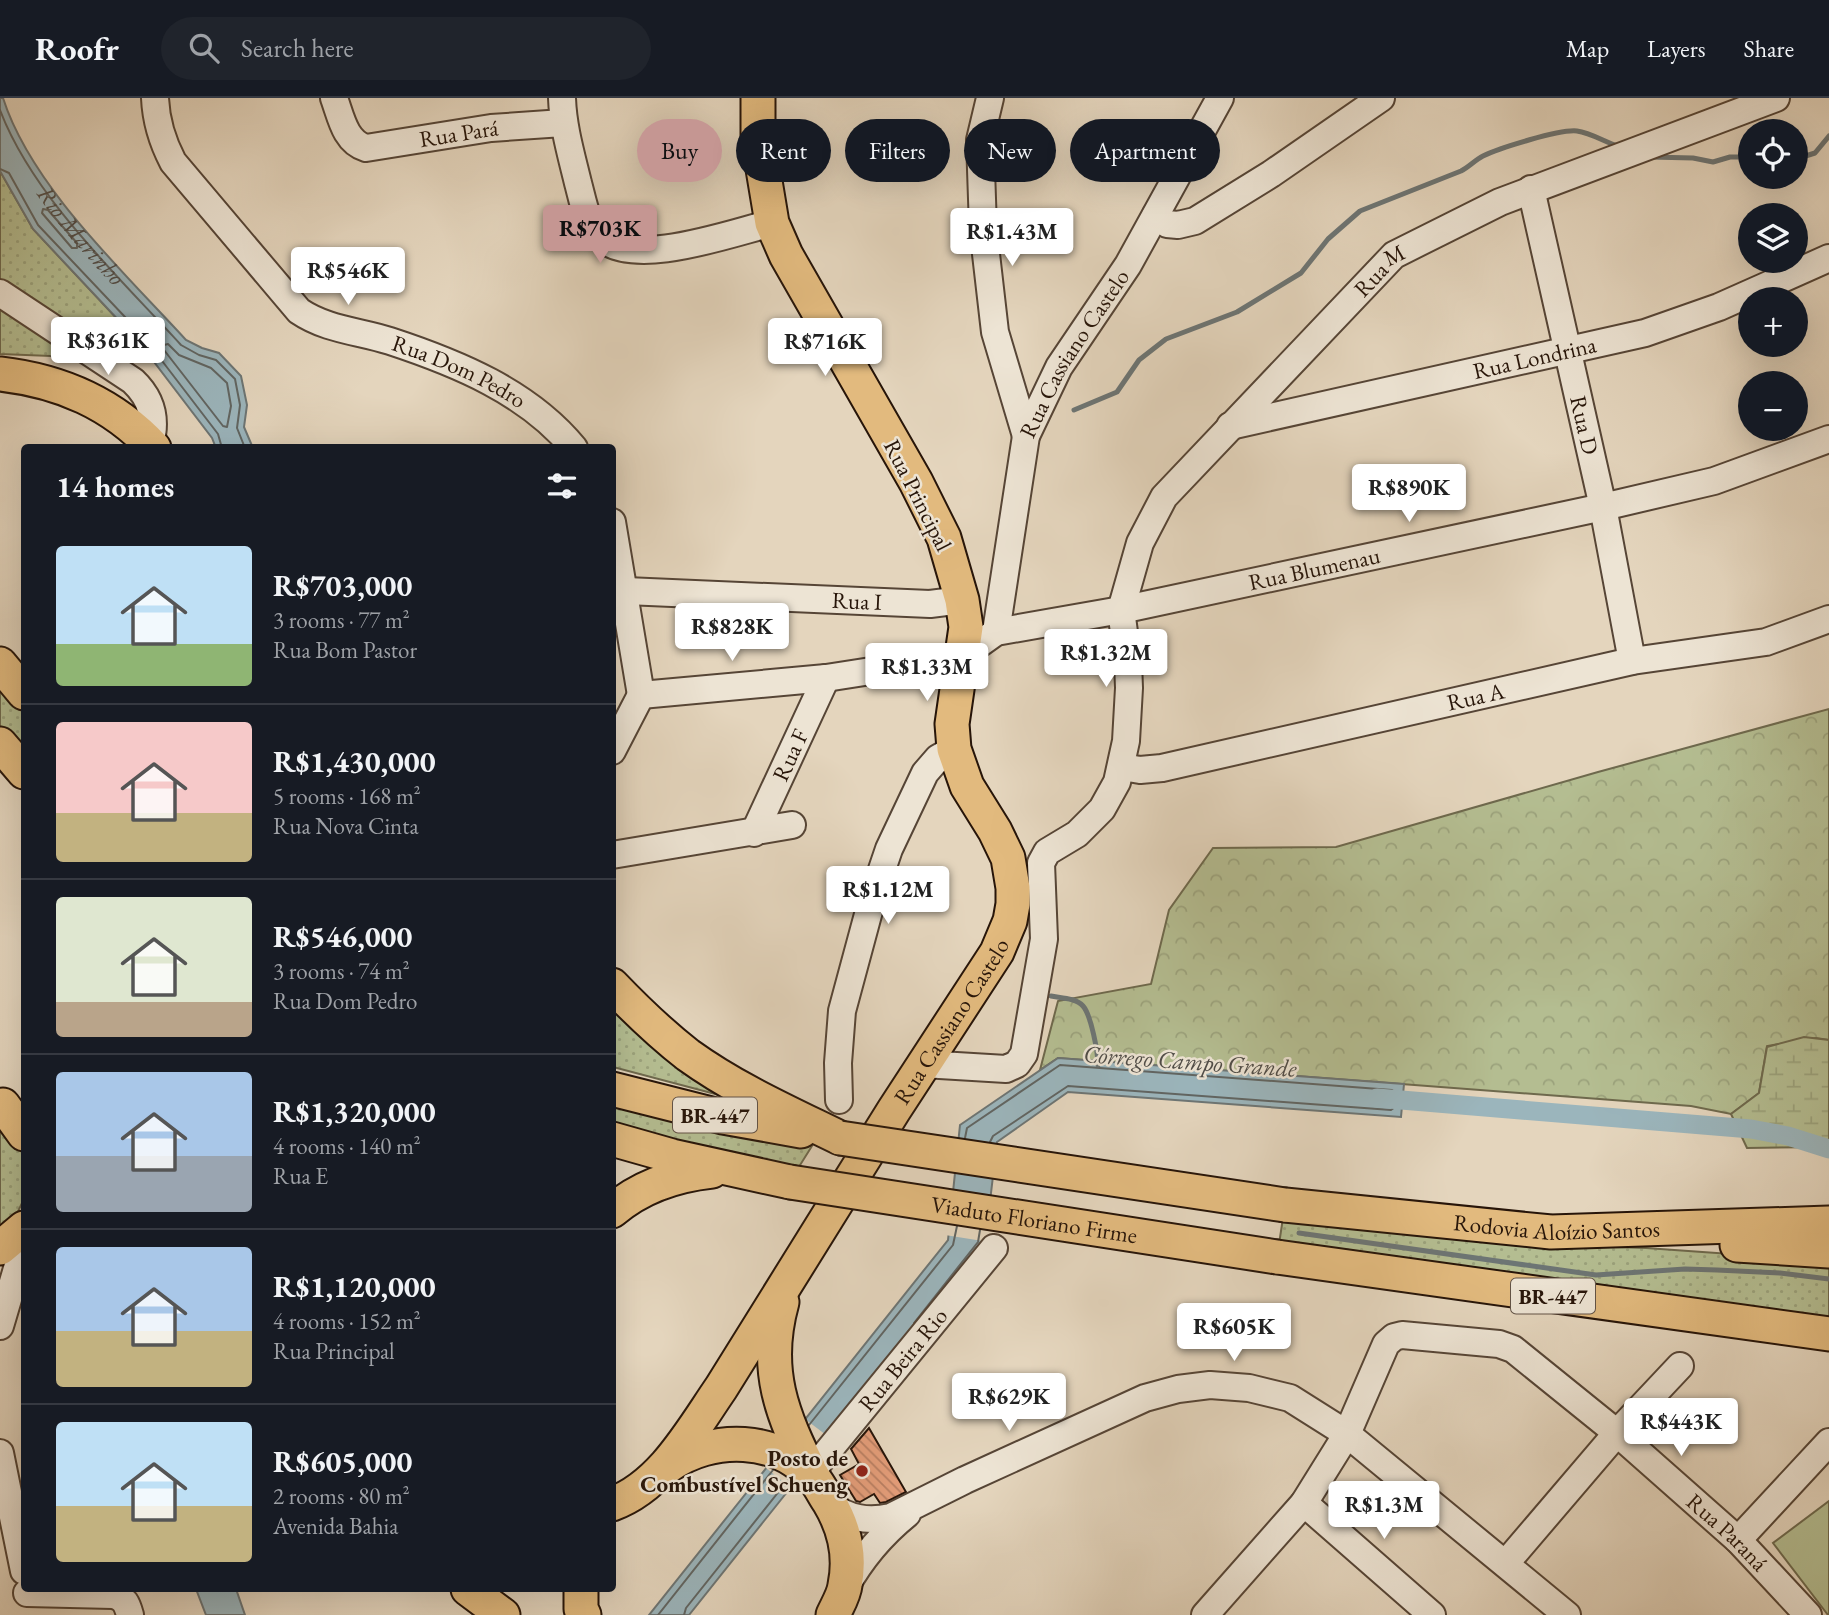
<!DOCTYPE html>
<meta charset="utf-8">
<style>
body{margin:0;font-family:"EB Garamond",serif;background:#20242c;color:#f1f3f6;height:100vh;display:flex;flex-direction:column;font-size:26px;white-space:nowrap}
*{box-sizing:border-box;margin:0}
p{font-size:23px;color:#9ea1a6}
.icon{flex:none;width:38px;height:38px;fill:none;stroke:currentColor;stroke-width:2;stroke-linecap:round;stroke-linejoin:round}
.map{position:relative;flex:1;overflow:hidden}
.panel{position:absolute;left:21px;top:346px;width:595px;height:1148px;display:flex;flex-direction:column;background:#171b24;border-radius:7px;box-shadow:0 7px 28px #0002}
.panel>*{flex:none}
.banner{position:absolute;left:637px;top:21px;width:665px;height:63px;display:flex;gap:14px}
.controls{position:absolute;left:1738px;top:21px;display:grid;gap:14px}
.controls a{display:grid;place-items:center;width:70px;height:70px;border-radius:50%;background:#171b24;box-shadow:0 7px 28px #0002;font-size:35px}
.price{position:absolute;translate:-50% -60px;padding:0 16px;border-radius:7px;background:#fff;color:#222;font-size:23px;line-height:46px;filter:drop-shadow(0 2px 4px #0008)}
.price::after{content:'';position:absolute;left:50%;top:42px;width:21px;height:16px;margin-left:-10px;background:inherit;clip-path:polygon(0 0,100% 0,50% 100%)}
.price.on{background:#c59692;color:#111}
ul{padding:0;list-style:none}
li{display:flex;align-items:center;gap:21px;height:175px;padding:0 35px}
li+li{border-top:2px solid #363941}
li span{display:grid;place-items:center;flex:none;width:196px;height:140px;border-radius:7px;color:#555}
li>.icon{margin-inline-start:auto}
span .icon{width:84px;height:84px;fill:#fffc;stroke-width:1}
li b{font-size:30px}
h2{display:flex;justify-content:space-between;align-items:center;height:84px;padding:0 35px;font-size:30px}
.tag{padding:0 24px;border-radius:32px;background:#171b24;box-shadow:0 7px 28px #0002;font-size:24px;line-height:63px}
.tag.on{background:#c59692;color:#111}
header{display:flex;align-items:center;gap:42px;box-sizing:border-box;height:98px;padding:0 35px;background:#171b24;border-bottom:2px solid #363941}
header strong{font-size:33px}
nav{display:flex;gap:38px;margin-inline-start:auto;font-size:24px}
.search{width:490px;height:63px;background:#20242c;display:flex;align-items:center;gap:18px;box-sizing:border-box;padding:0 24px;border-radius:38px;color:#9ea1a6;font-size:26px}
.map>svg:first-child{display:block}
</style>
<header>
<strong>Roofr</strong>
<div class="search"><svg class="icon" aria-label="search" viewBox="0 0 24 24"><circle cx="10" cy="10" r="6"/><path d="M15 15l6 6"/></svg>Search here</div>
<nav><a>Map</a><a>Layers</a><a>Share</a></nav>
</header>
<div class="map">
<svg width="1829" height="1517" viewBox="0 0 1829 1517">
<defs>
<pattern id="grass-dots" width="8" height="8" patternUnits="userSpaceOnUse" patternTransform="scale(1.75)"><rect width="8" height="8" fill="#b4bd91"/><path d="M2 2h.1M6 6h.1" fill="none" stroke="#9ba27c" stroke-width="1.8" stroke-linecap="round"/></pattern>
<pattern id="forest-crowns" width="20" height="18" patternUnits="userSpaceOnUse" patternTransform="scale(1.75)"><rect width="20" height="18" fill="#b4bd91"/><path d="M2 6a3 3 0 1 1 6 0M12 15a3 3 0 1 1 6 0" fill="none" stroke="#9ba27c"/></pattern>
<pattern id="wetland-marsh" width="20" height="14" patternUnits="userSpaceOnUse" patternTransform="scale(1.75)"><rect width="20" height="14" fill="#b4bd91"/><path d="M1 5h8M5 5V1M11 12h8M15 12V8" fill="none" stroke="#9ba27c"/></pattern>
<pattern id="building-back-hatch" width="6" height="6" patternUnits="userSpaceOnUse" patternTransform="scale(1.75)"><rect width="6" height="6" fill="#e19b77"/><path d="M-1 5l2 2M0 0l6 6M5-1l2 2" fill="none" stroke="#b67d60"/></pattern>
</defs>
<rect width="100%" height="100%" fill="#e4d5bd"/>
<filter id="stains"><feTurbulence type="fractalNoise" baseFrequency=".00286" numOctaves="4"/><feColorMatrix values="0 0 0 0 .2 0 0 0 0 .09 0 0 0 0 .02 0 0 0 .5 -.17"/></filter>
<radialGradient id="worn" r=".72"><stop offset=".6" stop-color="#630" stop-opacity="0"/><stop offset="1" stop-color="#630" stop-opacity=".3"/></radialGradient>
<!-- grass -->
<path fill="url(#grass-dots)" stroke="#6e694d" stroke-width="2" d="M0 73 33 131 138 243 152 262 0 256Z
M0 579 24 609V656L0 628Z
M612 898 719 997 613 969Z
M612 1002 812 1048 797 1072 613 1033Z
M0 1022 20 1046 24 1059V1101L12 1126 0 1138Z
M1283 1120 1581 1148 1646 1150 1829 1163V1222L1279 1146Z"/>
<!-- forest -->
<path fill="url(#forest-crowns)" stroke="#6e694d" stroke-width="2" d="M1829 611V942L1816 940 1767 948 1759 995 1731 1016 1691 1008 1058 960 1040 972 1058 903 1151 886 1169 812 1213 750 1336 749 1598 674Z"/>
<!-- wetland -->
<path fill="url(#wetland-marsh)" stroke="#6e694d" stroke-width="2" d="M1804 939 1829 942V1049L1747 1050 1731 1016 1759 995 1767 949Z"/>
<!-- park -->
<path fill="#b4bd91" stroke="#6e694d" stroke-width="2" d="M1829 1403V1517H1828L1773 1445Z"/>
<!-- water -->
<path fill="#9bb5bc" stroke="#6d7574" stroke-width="2" d="M0 0H3C31 88 124 174 186 242L202 250 219 255 241 278 247 307 244 329 253 350H216L212 340 138 243 33 131 0 73Z
M1058 960 1404 986 1401 1019 1068 994 997 1044 985 1146 689 1517H649L948 1142 960 1027Z
M196 1491H236L245 1517H206Z"/>
<!-- pier -->
<path fill="#e4d5bd" d="M949 1095 994 1102 989 1144 945 1137Z
M805 1321 830 1340 791 1390 766 1370Z"/>
<g fill="none" stroke-linecap="round" stroke-linejoin="round">
<!-- shore -->
<g stroke="#616562" stroke-width="2">
<path id="s1" d="M0 12C33 99 119 179 181 247L199 257 216 262 235 281 240 307 237 330 245 350"/>
<path d="M0 71 9 75 38 127 143 238 218 336 222 350"/>
<path d="M43 111 48 112 77 145V150H72L42 115Z"/>
<path d="M168 246 179 257 211 270 227 285 231 308 227 329 223 328 164 252V247Z"/>
<path d="M965 1040 967 1030 1060 967 1392 992 1396 995 1395 1009 1391 1012 1068 988 993 1038 990 1044"/>
<path d="M914 1225 978 1144 980 1132"/>
<path d="M809 1327 953 1147 957 1128"/>
<path d="M658 1517 773 1372"/>
<path d="M684 1517 686 1510 788 1382"/>
</g>
<!-- stream -->
<path stroke="#6d7574" stroke-width="5" d="M1650 59 1693 60 1713 64 1730 59H1750
M1796 61 1815 55 1829 38
M1074 312 1117 294 1139 262 1166 241 1237 214 1301 175 1328 141 1360 113 1461 73C1469 69 1475 62 1483 58 1499 50 1560 31 1577 33 1591 35 1605 44 1618 48
M1051 898C1061 900 1076 900 1083 908 1091 917 1098 954 1098 967
M1299 1135 1596 1177 1685 1171 1717 1172 1780 1175 1829 1181"/>
<!-- canal -->
<path stroke="#9bb5bc" stroke-width="19" d="M1377 1000 1751 1031 1788 1038 1829 1051"/>
</g>
<!-- building -->
<path fill="url(#building-back-hatch)" stroke="#271509" stroke-width="2" d="M869 1330 906 1394 886 1404 880 1405 874 1396 860 1404 856 1403 840 1377 859 1366 851 1351Z"/>
<g fill="none" stroke-linecap="round" stroke-linejoin="round">
<defs>
<g id="minor">
<path id="s2" d="M155 0C156 24 162 43 173 64L299 213C327 232 359 233 390 243 457 265 528 294 574 350"/>
<path id="s3" d="M334 0C341 19 345 44 366 50L491 30 563 25"/>
<path d="M562 0C563 29 571 56 578 85 583 103 586 125 600 139 633 171 731 135 772 125"/>
<path d="M990 0 980 42 983 130 995 234 1026 338"/>
<path id="s4" d="M1531 91 1603 409 1632 563"/>
<path d="M1156 117 1167 126 1178 127 1195 123 1271 76 1381 0"/>
<path d="M0 195 133 283C152 301 157 321 150 346"/>
<path id="s5" d="M1230 328 1645 235 1719 209 1829 160"/>
<path d="M612 424 641 597"/>
<path id="s6" d="M626 493 930 506 962 502"/>
<path id="s7" d="M996 534 1026 338 1059 269 1128 167 1220 0"/>
<path id="s8" d="M641 597 826 580 961 559 996 534 1121 512 1603 409 1714 383 1829 341"/>
<path d="M612 653 641 597"/>
<path id="s9" d="M1122 669 1140 672 1162 670 1632 563 1766 544 1829 521"/>
<path id="s10" d="M754 735 826 580"/>
<path d="M612 757 792 727"/>
<path id="s11" d="M923 966 1006 971 1017 966 1024 956 1044 841 1041 765 1047 754 1077 736 1102 711 1117 684 1126 643 1129 590 1128 564 1121 512 1140 445 1164 399 1394 157 1500 104 1776 0"/>
<path d="M839 1002 838 965 842 913 873 798 889 751 925 675 938 660 954 651"/>
<path d="M0 1228 24 1147"/>
<path d="M0 1355 24 1473"/>
<path id="s12" d="M811 1374 994 1150"/>
<path d="M1304 1405 1432 1517"/>
<path d="M830 1407C849 1421 868 1424 891 1419L965 1382 1145 1300 1178 1291 1210 1287 1249 1290 1290 1300 1347 1336 1567 1517"/>
<path d="M1738 1442 1829 1344"/>
<path d="M1506 1465 1617 1335 1680 1268"/>
<path d="M845 1490C861 1461 881 1437 907 1416"/>
<path d="M27 1495 113 1497C125 1500 127 1506 130 1517"/>
<path id="s13" d="M1205 1517 1304 1405 1347 1336 1386 1246 1394 1239 1402 1237 1499 1246 1513 1251 1617 1335 1738 1442 1808 1517"/>
</g>
<g id="major">
<path d="M0 276C61 283 112 305 154 350"/>
<path d="M0 566 24 595"/>
<path d="M0 646 24 674"/>
<path d="M612 887C636 912 661 936 688 957 735 991 789 1015 840 1040"/>
<path d="M612 991 723 1019 801 1033"/>
<path d="M3 1007 24 1036"/>
<path d="M612 1041 672 1058 790 1084"/>
<path id="s14" d="M1285 1107 1551 1134 1829 1125"/>
<path d="M612 1113C641 1088 675 1077 712 1073"/>
<path d="M1737 1147 1829 1153"/>
<path d="M0 1150 24 1130"/>
<path d="M1277 1159 1829 1236"/>
<path d="M782 1204C763 1272 782 1317 812 1377"/>
<path d="M668 1368C711 1337 779 1337 815 1382 820 1388 824 1397 829 1404 844 1429 851 1458 845 1487 844 1497 837 1508 833 1517"/>
<path id="s15" d="M612 1406C662 1388 692 1332 721 1290L894 1012 997 854 1010 823 1013 806V790L1008 760 995 733 967 688 954 651 952 626 966 529 962 502 944 440 916 384 786 157 772 125 758 41V0"/>
<path d="M468 1491 503 1517"/>
<path d="M581 1491V1511L584 1517"/>
</g>
</defs>
<!-- minor casing -->
<use href="#minor" stroke="#564536" stroke-width="30"/>
<!-- major casing -->
<use href="#major" stroke="#271509" stroke-width="37"/>
<!-- minor -->
<use href="#minor" stroke="#ede4d4" stroke-width="26"/>
<!-- major -->
<use href="#major" stroke="#e2ba7e" stroke-width="33"/>
<defs>
<g id="major-bridge">
<path d="M840 1040 1285 1107"/>
<path id="s16" d="M790 1084 1277 1159"/>
</g>
</defs>
<!-- major-bridge casing -->
<use href="#major-bridge" stroke="#271509" stroke-width="37" stroke-linecap="butt"/>
<!-- major-bridge -->
<use href="#major-bridge" stroke="#e2ba7e" stroke-width="33"/>
</g>
<!-- markers -->
<circle fill="#8f2418" stroke="#ede4d4" stroke-width="2.5" cx="862" cy="1373" r="7"/>
<g text-anchor="middle" dominant-baseline="central" stroke-width="5" stroke-linejoin="round" paint-order="stroke">
<!-- shield labels -->
<g fill="#ede4d4" stroke="#625346" stroke-width="2">
<rect x="673" y="999.5" width="84" height="35" rx="5"/>
<rect x="1511" y="1180.5" width="84" height="35" rx="5"/>
</g>
<g font-size="21" font-weight="bold" fill="#271509">
<text x="715" y="1017">BR-447</text>
<text x="1553" y="1198">BR-447</text>
</g>
<!-- street labels -->
<g font-size="23" fill="#271509" stroke="#ede4d4">
<text stroke="none"><textPath href="#s3" startOffset="156">Rua Pará</textPath></text>
<text stroke="none"><textPath href="#s11" startOffset="1022">Rua M</textPath></text>
<text stroke="none"><textPath href="#s7" startOffset="294">Rua Cassiano Castelo</textPath></text>
<text stroke="none"><textPath href="#s5" startOffset="312">Rua Londrina</textPath></text>
<text stroke="none"><textPath href="#s2" startOffset="434">Rua Dom Pedro</textPath></text>
<text stroke="none"><textPath href="#s4" startOffset="242">Rua D</textPath></text>
<text transform="translate(918 397) rotate(63)">Rua Principal</text>
<text stroke="none"><textPath href="#s8" startOffset="690">Rua Blumenau</textPath></text>
<text stroke="none"><textPath href="#s6" startOffset="231">Rua I</textPath></text>
<text stroke="none"><textPath href="#s9" startOffset="362">Rua A</textPath></text>
<text stroke="none"><textPath href="#s10" startOffset="86">Rua F</textPath></text>
<text stroke="none"><textPath href="#s15" startOffset="595">Rua Cassiano Castelo</textPath></text>
<text stroke="none"><textPath href="#s16" startOffset="247">Viaduto Floriano Firme</textPath></text>
<text stroke="none"><textPath href="#s14" startOffset="273">Rodovia Aloízio Santos</textPath></text>
<text stroke="none"><textPath href="#s12" startOffset="145">Rua Beira Rio</textPath></text>
<text stroke="none"><textPath href="#s13" startOffset="742">Rua Paraná</textPath></text>
</g>
<!-- poi labels -->
<g font-size="23" font-weight="bold" fill="#271509" stroke="#ede4d4" text-anchor="end">
<text x="848" y="1360">Posto de<tspan x="848" dy="26">Combustível Schueng</tspan></text>
</g>
<!-- water labels -->
<g font-size="24" font-style="italic" fill="#504d48" stroke="#ede4d4">
<text stroke="none"><textPath href="#s1" startOffset="150">Rio Marinho</textPath></text>
<text transform="translate(1190 963) rotate(4)">Córrego Campo Grande</text>
</g>
</g>
<rect width="100%" height="100%" filter="url(#stains)"/>
<rect width="100%" height="100%" fill="url(#worn)"/>
</svg>
<div class="controls">
<a><svg class="icon" aria-label="locate" viewBox="0 0 24 24"><circle cx="12" cy="12" r="6"/><path d="M12 2v4M12 18v4M2 12h4M18 12h4"/></svg></a>
<a><svg class="icon" aria-label="layers" viewBox="0 0 24 24"><path d="M12 4l9 5-9 5-9-5zM3 14l9 5 9-5"/></svg></a>
<a>+</a>
<a>−</a>
</div>
<b class="price on" style="left:600px;top:167px">R$703K</b>
<b class="price" style="left:1012px;top:170px">R$1.43M</b>
<b class="price" style="left:348px;top:209px">R$546K</b>
<b class="price" style="left:108px;top:279px">R$361K</b>
<b class="price" style="left:825px;top:280px">R$716K</b>
<b class="price" style="left:1409px;top:426px">R$890K</b>
<b class="price" style="left:732px;top:565px">R$828K</b>
<b class="price" style="left:1106px;top:591px">R$1.32M</b>
<b class="price" style="left:927px;top:605px">R$1.33M</b>
<b class="price" style="left:888px;top:828px">R$1.12M</b>
<b class="price" style="left:1234px;top:1265px">R$605K</b>
<b class="price" style="left:1009px;top:1335px">R$629K</b>
<b class="price" style="left:1681px;top:1360px">R$443K</b>
<b class="price" style="left:1384px;top:1443px">R$1.3M</b>
<div class="banner">
<a class="tag on">Buy</a>
<a class="tag">Rent</a>
<a class="tag">Filters</a>
<a class="tag">New</a>
<a class="tag">Apartment</a>
</div>
<section class="panel">
<h2>14 homes<svg class="icon" aria-label="filters" viewBox="0 0 24 24"><path d="M4 7h16M4 17h16"/><circle cx="9" cy="7" r="2"/><circle cx="15" cy="17" r="2"/></svg></h2>
<ul>
<li><span style="background:linear-gradient(#bfe0f5 70%,#8fb573 0)"><svg class="icon" aria-label="home" viewBox="0 0 24 24"><path d="M3 11l9-7 9 7M6 9v11h12V9"/></svg></span><div><b>R$703,000</b><p>3 rooms · 77 m²</p><p>Rua Bom Pastor</p></div></li>
<li><span style="background:linear-gradient(#f6c9c9 65%,#c2b280 0)"><svg class="icon" aria-label="home" viewBox="0 0 24 24"><path d="M3 11l9-7 9 7M6 9v11h12V9"/></svg></span><div><b>R$1,430,000</b><p>5 rooms · 168 m²</p><p>Rua Nova Cinta</p></div></li>
<li><span style="background:linear-gradient(#dfe7d0 75%,#b9a48a 0)"><svg class="icon" aria-label="home" viewBox="0 0 24 24"><path d="M3 11l9-7 9 7M6 9v11h12V9"/></svg></span><div><b>R$546,000</b><p>3 rooms · 74 m²</p><p>Rua Dom Pedro</p></div></li>
<li><span style="background:linear-gradient(#a9c7e8 60%,#9aa5b1 0)"><svg class="icon" aria-label="home" viewBox="0 0 24 24"><path d="M3 11l9-7 9 7M6 9v11h12V9"/></svg></span><div><b>R$1,320,000</b><p>4 rooms · 140 m²</p><p>Rua E</p></div></li>
<li><span style="background:linear-gradient(#a9c7e8 60%,#c2b280 0)"><svg class="icon" aria-label="home" viewBox="0 0 24 24"><path d="M3 11l9-7 9 7M6 9v11h12V9"/></svg></span><div><b>R$1,120,000</b><p>4 rooms · 152 m²</p><p>Rua Principal</p></div></li>
<li><span style="background:linear-gradient(#bfe0f5 60%,#c2b280 0)"><svg class="icon" aria-label="home" viewBox="0 0 24 24"><path d="M3 11l9-7 9 7M6 9v11h12V9"/></svg></span><div><b>R$605,000</b><p>2 rooms · 80 m²</p><p>Avenida Bahia</p></div></li>
</ul>
</section>
</div>
